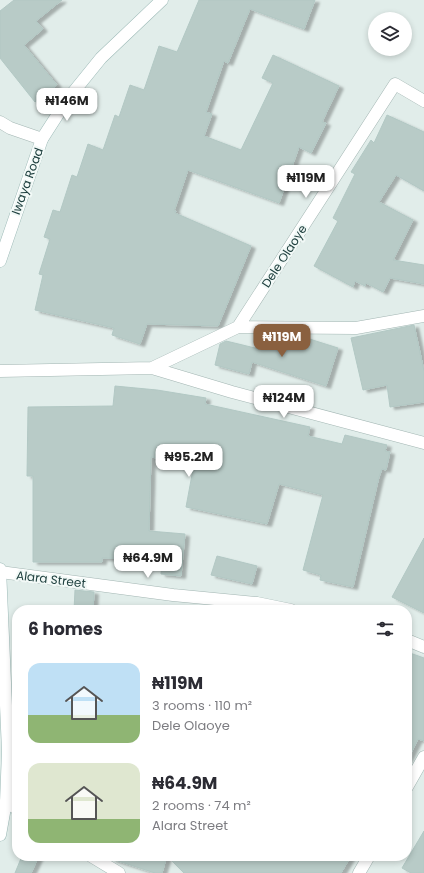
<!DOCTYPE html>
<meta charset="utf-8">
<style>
body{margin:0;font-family:Poppins,sans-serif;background:#f2f2f3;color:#2b2b33;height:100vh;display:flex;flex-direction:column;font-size:15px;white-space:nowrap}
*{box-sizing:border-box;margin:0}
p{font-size:13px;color:#7c7c81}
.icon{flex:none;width:22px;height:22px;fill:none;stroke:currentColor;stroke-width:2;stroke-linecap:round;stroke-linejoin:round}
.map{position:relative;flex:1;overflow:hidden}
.side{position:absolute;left:12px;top:605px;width:400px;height:256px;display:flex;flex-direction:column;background:#fff;border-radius:16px;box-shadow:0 2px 6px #0003}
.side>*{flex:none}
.tools{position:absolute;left:368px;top:12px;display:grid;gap:8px}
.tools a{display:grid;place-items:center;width:44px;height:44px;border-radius:50%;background:#fff;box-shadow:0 2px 6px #0003;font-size:20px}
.price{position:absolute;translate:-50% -34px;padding:0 9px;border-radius:8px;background:#fff;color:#222;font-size:13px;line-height:26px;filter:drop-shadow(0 1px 2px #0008)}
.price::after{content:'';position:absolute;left:50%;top:24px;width:12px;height:9px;margin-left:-6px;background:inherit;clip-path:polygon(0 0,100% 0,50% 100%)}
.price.selected{background:#8a603f;color:#fff}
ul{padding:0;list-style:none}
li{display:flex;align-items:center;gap:12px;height:100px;padding:0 16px}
li span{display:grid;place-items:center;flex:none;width:112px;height:80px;border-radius:12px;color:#555}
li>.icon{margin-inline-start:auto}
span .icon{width:48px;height:48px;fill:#fffc;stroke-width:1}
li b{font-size:17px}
h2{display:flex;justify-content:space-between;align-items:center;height:48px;padding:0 16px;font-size:17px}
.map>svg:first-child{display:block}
</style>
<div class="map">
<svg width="424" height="873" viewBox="0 0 424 873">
<defs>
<filter id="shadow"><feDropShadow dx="4.5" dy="2.5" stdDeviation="1" flood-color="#0004"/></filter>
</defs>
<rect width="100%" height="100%" fill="#e1edea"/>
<!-- building -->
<path fill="#b8cbc7" stroke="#b2c8c4" filter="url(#shadow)" d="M14 0H62L36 21 43 29 24 45 57 85 35 102 0 58V11Z
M199 0H315L304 29 250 9 228 63 224 61 206 112 212 114 204 136 241 150 273 83 262 78 273 55 339 86 322 122 326 123 311 153 299 147 279 203 188 170 174 211H176L175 213 251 246 218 326 147 324 140 344 112 335 114 328 35 310 43 275 39 274 50 239 44 237 53 210 60 212 72 175 77 177 88 144 103 150 115 115 119 117 130 85 144 90 159 46 177 52Z
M387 115 424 132V191L396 175 379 202 413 220 393 260 424 265V284L390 278 383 292 366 283 365 286 355 281 353 287 314 266 338 221 333 218 355 174 351 172 371 140 374 143Z
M414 325 424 371V402L390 407 387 385 363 390 351 338Z
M300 336 338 348 326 386 252 362 249 374 215 365 220 344 226 341 259 349 262 340 271 343 272 340 297 348Z
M115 386 157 390 206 398 205 404 310 427 308 436 342 444 345 435 387 445 385 451 390 452 386 470 382 469 379 477 353 587 320 580 321 575 303 570 323 495 279 484 267 524 186 507 194 464 151 457 149 531 185 534 181 576 161 574 162 560 102 558V562H33V476H27L28 407 113 406Z
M424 538V613L392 597Z
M217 556 257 566 252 584 211 575Z
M75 590 94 592 93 610H74Z
M407 652 424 658V741L418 739 407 761Z
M424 831V873H411L402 868Z
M22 856H39L31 873H15Z
M112 856H351L341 873H184L167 856 162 873H155L112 859Z"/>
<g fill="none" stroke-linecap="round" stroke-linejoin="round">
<defs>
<path id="street" d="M0 122 10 128 42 139
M238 327 395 84 424 101
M152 368 232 392 424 443
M0 371 152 368 238 327 356 328 424 316
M0 572 173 595 257 603 291 610
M407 640 424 647
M407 787 424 757
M6 802 17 809
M91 856 119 873
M359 873 369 856"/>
<path id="secondary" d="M0 261 42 139 67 100 101 58 162 0
M0 569 8 751 6 802 0 835"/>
</defs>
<!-- street casing -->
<use href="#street" stroke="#a3b6b3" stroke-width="13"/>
<!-- secondary casing -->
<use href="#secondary" stroke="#9dbab7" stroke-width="13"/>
<!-- street -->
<use href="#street" stroke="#fff" stroke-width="12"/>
<!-- secondary -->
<use href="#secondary" stroke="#fff" stroke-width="12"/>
</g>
<g text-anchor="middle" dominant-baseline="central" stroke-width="4" stroke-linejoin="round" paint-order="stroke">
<!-- street labels -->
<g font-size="12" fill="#1f403f" stroke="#f2f9f7">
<text transform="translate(27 181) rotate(-70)">Iwaya Road</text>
<text transform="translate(284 256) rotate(-57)">Dele Olaoye</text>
<text transform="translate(51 579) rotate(7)">Alara Street</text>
</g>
</g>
</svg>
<div class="tools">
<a><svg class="icon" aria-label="layers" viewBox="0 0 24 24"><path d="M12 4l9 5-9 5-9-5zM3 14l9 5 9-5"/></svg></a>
</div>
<b class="price" style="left:67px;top:122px">₦146M</b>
<b class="price" style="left:306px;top:199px">₦119M</b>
<b class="price selected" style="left:282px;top:358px">₦119M</b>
<b class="price" style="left:284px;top:419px">₦124M</b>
<b class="price" style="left:189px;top:478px">₦95.2M</b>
<b class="price" style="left:148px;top:579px">₦64.9M</b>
<section class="side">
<h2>6 homes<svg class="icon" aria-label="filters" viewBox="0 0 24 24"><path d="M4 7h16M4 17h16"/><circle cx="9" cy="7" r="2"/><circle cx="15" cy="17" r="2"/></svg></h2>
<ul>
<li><span style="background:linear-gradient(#bfe0f5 65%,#8fb573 0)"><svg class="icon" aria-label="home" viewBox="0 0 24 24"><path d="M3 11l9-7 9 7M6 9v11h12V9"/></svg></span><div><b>₦119M</b><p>3 rooms · 110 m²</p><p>Dele Olaoye</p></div></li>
<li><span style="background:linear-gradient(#dfe7d0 70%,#8fb573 0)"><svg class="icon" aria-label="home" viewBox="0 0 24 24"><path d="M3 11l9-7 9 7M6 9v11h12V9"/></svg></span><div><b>₦64.9M</b><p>2 rooms · 74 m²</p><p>Alara Street</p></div></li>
</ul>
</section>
</div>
